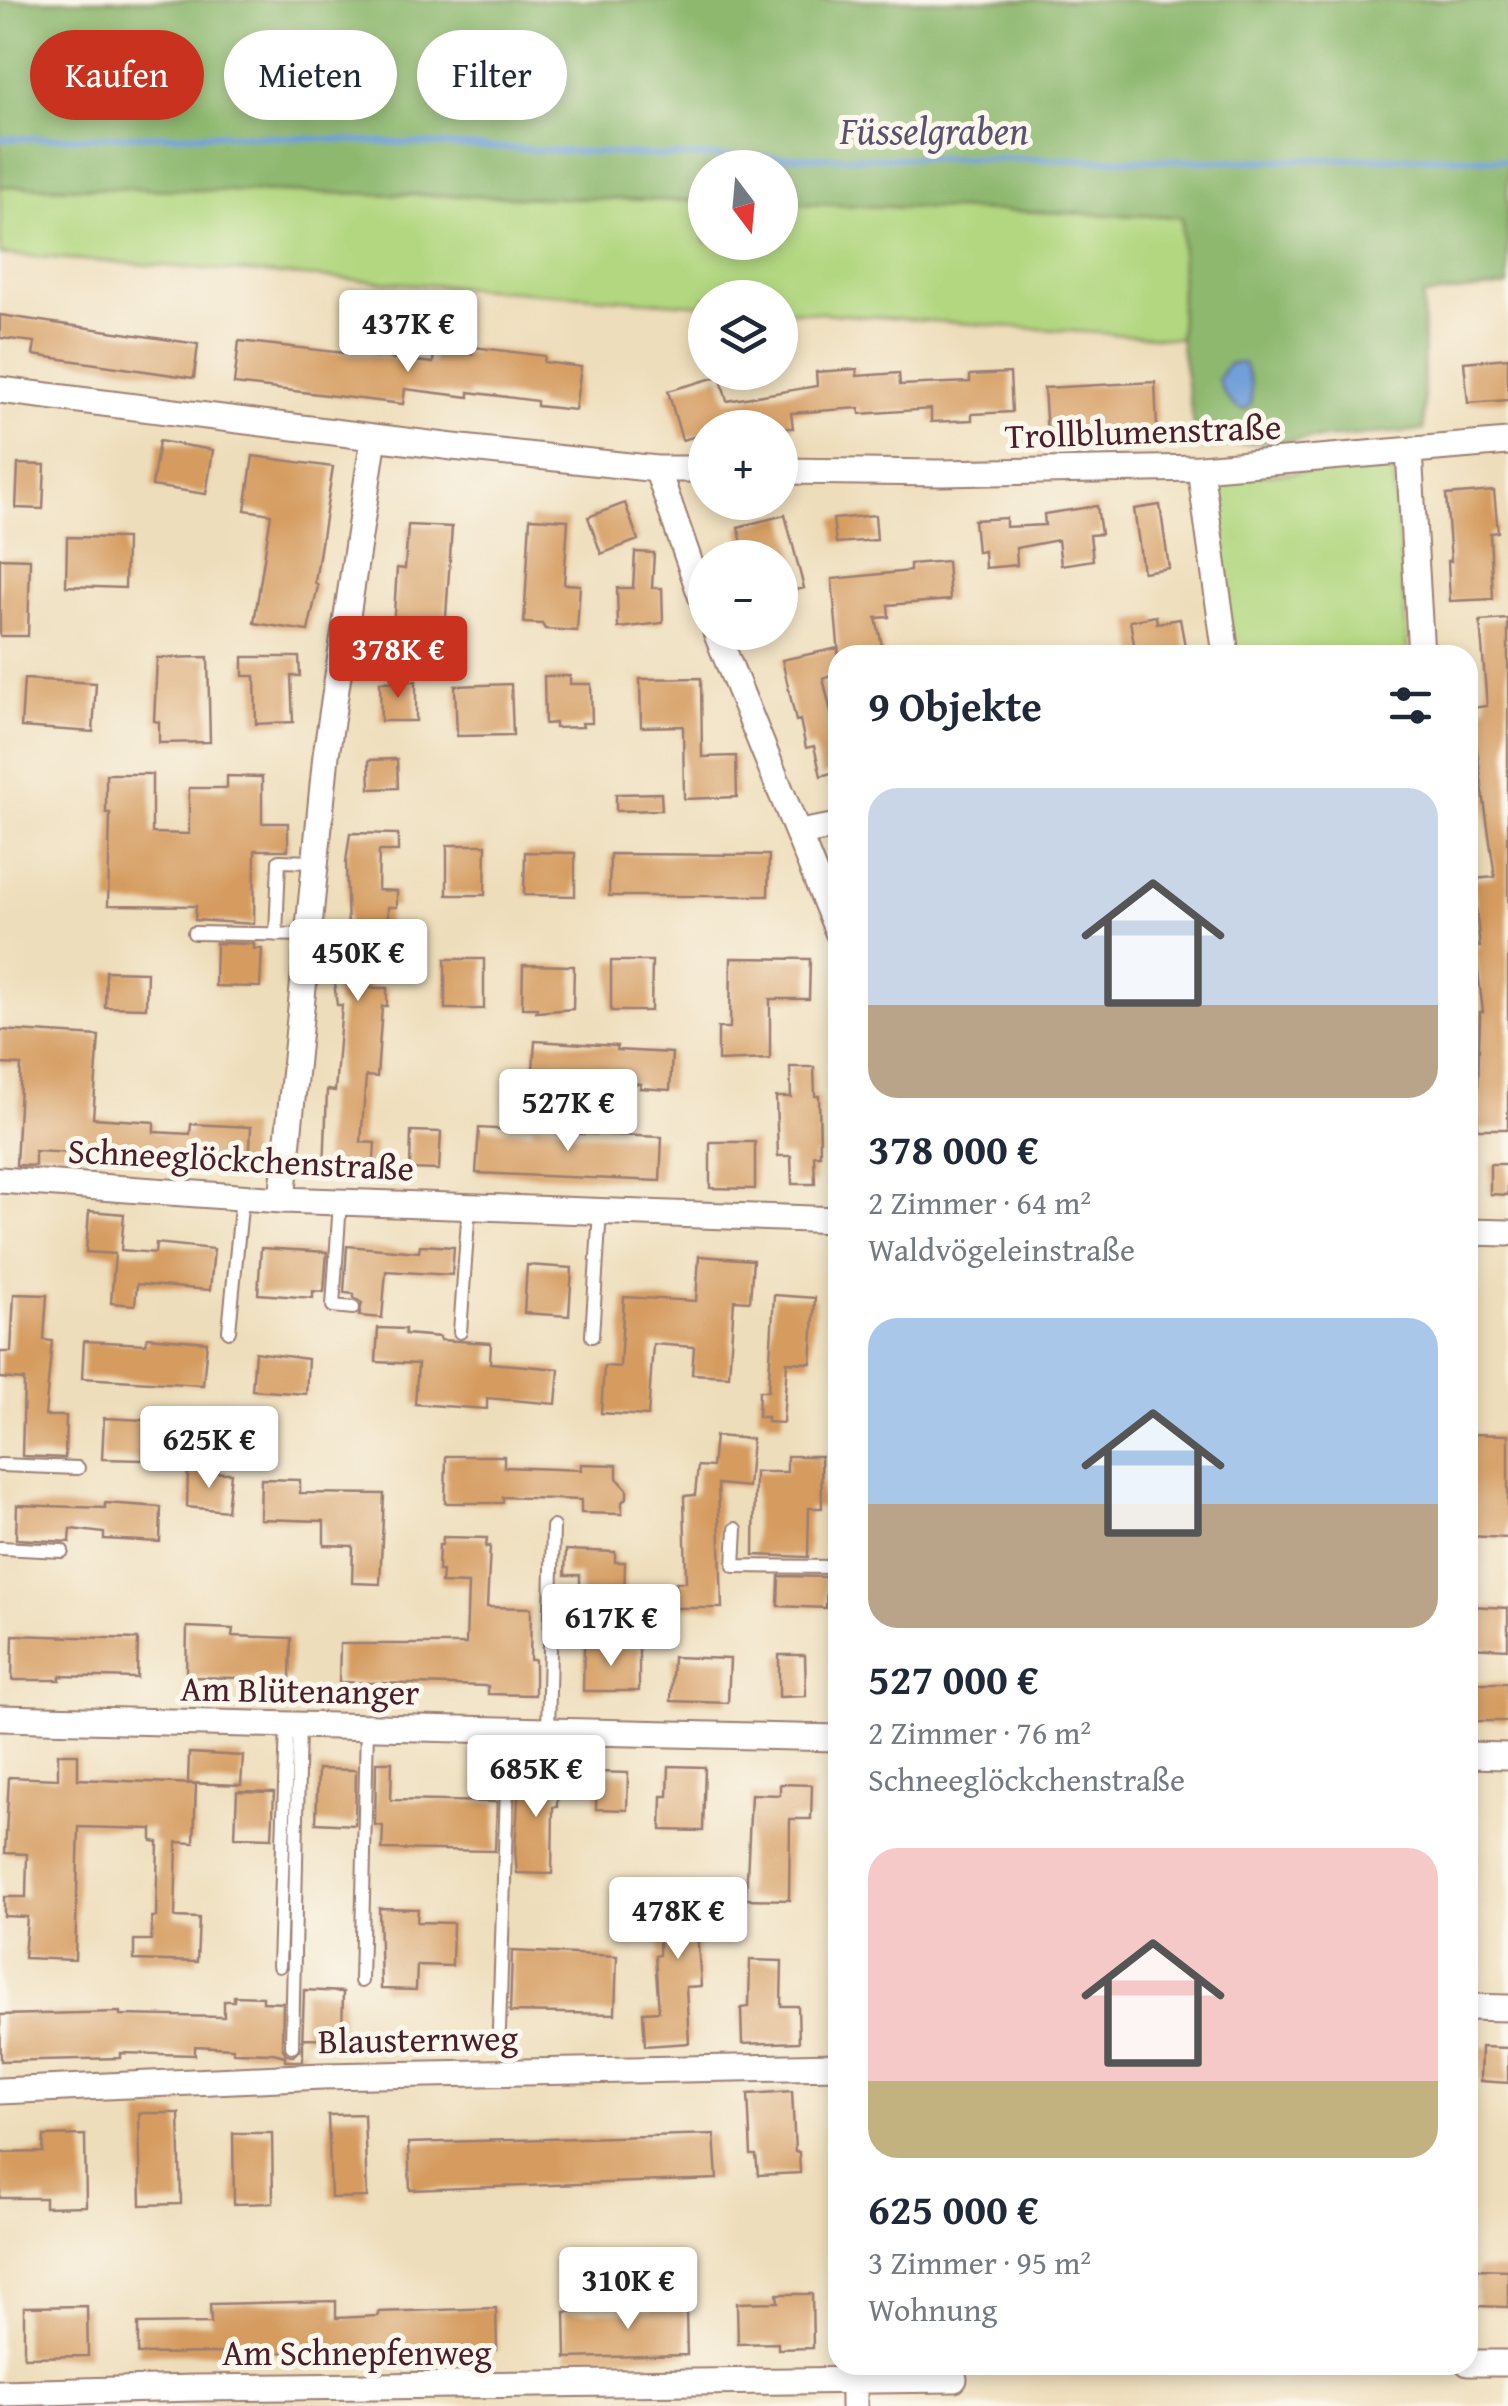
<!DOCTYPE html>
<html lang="de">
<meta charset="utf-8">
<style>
body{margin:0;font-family:"Gentium Book Plus",serif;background:#f2f2f3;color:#1f2937;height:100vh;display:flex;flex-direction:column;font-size:38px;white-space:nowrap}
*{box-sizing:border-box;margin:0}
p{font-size:32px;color:#747a83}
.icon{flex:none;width:55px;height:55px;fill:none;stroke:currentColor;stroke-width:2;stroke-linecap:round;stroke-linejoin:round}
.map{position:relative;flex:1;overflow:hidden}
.drawer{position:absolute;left:828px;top:645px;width:650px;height:1730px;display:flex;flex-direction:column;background:#fff;border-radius:30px;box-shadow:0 5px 15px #0003}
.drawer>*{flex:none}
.guide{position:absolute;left:30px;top:30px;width:648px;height:90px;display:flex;gap:20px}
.needle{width:65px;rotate:164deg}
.controls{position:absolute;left:688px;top:150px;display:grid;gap:20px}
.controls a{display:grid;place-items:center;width:110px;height:110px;border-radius:50%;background:#fff;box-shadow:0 5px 15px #0003;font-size:50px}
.price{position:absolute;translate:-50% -85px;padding:0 22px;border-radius:10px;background:#fff;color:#222;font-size:32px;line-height:65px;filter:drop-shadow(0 2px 5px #0008)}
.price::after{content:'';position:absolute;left:50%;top:60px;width:30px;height:22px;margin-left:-15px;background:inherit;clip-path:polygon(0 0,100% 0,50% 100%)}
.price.selected{background:#c8321e;color:#fff}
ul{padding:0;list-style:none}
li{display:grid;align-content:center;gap:20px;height:530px;padding:0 40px}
li span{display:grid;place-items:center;height:310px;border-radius:30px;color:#555}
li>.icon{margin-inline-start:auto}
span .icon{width:180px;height:180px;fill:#fffc;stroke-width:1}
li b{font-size:42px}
h2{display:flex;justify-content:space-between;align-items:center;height:120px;padding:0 40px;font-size:42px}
.chip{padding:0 35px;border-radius:45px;background:#fff;box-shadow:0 5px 15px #0003;font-size:35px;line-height:90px}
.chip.selected{background:#c8321e;color:#fff}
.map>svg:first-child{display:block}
</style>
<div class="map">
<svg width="1508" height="2406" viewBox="0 0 1508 2406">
<rect width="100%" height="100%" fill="#fbf7ec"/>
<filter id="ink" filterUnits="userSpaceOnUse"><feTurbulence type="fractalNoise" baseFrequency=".01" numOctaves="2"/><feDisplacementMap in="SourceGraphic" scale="20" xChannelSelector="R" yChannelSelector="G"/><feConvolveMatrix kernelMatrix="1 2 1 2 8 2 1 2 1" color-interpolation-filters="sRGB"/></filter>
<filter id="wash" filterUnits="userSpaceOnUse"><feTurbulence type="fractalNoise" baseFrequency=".0048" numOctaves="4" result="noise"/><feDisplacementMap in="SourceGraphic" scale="40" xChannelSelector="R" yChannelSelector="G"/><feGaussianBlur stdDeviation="2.25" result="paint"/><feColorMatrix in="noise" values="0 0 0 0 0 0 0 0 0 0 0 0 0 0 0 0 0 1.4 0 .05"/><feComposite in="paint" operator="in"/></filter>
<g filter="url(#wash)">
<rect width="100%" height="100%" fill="#eeddba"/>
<!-- green -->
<path fill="#b2d780" stroke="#7e7b56" stroke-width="2.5" d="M0 186 705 201V242H780V203L1182 217 1180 339 780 310V298H705V305L0 254Z
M1393 465 1408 655H1233L1210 479Z"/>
<!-- forest -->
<path fill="#8db86e" stroke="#6c6c4c" stroke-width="2.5" d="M0 0H1508V286L1423 296 1424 430 1197 448 1180 339 1182 217 780 203V168H705V201L0 186Z"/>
<!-- water -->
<path fill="#6f9fd9" stroke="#5c5f82" stroke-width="2.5" d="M1244 363 1251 384V404L1244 410C1231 408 1222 392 1218 379L1228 364Z"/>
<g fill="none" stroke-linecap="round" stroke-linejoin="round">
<!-- stream -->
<path stroke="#6f9fd9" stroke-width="6" d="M0 139 216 134 664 156 1233 161 1445 157 1508 160"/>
</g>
<g id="blocks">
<!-- building -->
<path fill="#d59b5f" d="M0 315 198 344 194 378 33 355 35 342 0 338Z
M239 341 433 363 434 349 472 354 473 347 545 356 544 362 581 367 575 410 537 406V401L469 392V397L405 389 403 404 234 384Z
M1508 358V400L1468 403 1464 362Z
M857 369V376L899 373 900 385 970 382V375L1010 373 1012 412 972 414V420L931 422V409L860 414 859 408 791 413 793 428H759L758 418 726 428H705V434L682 440 668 391 720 376 727 401 817 386 816 372Z
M1155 382 1157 429 1047 434 1044 388Z
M159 441 213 450 206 494 152 486Z
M253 456 333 467 315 582 318 586 308 631 254 623 271 514 245 510Z
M18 464 45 465 43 509 16 508Z
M1494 491 1498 532 1490 533 1493 599 1450 601 1448 561H1451L1446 495Z
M625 503 638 540 601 554 588 517Z
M1160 505 1169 568 1143 572 1134 509Z
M1097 506 1101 534 1090 535 1093 560 1061 565 1058 540 1016 548 1017 565 985 568 984 551 977 552 974 520 1006 518V527L1045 525 1044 514Z
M785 515 804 588 780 594V558H746L738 527Z
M875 515 877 540 836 543 833 519Z
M530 518 568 520 564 584 580 585 577 631 545 629 542 624 524 623Z
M408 525 452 527 445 632 393 628 397 568 405 569Z
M67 537 126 538 125 588 66 586Z
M635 552 654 553 652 588H662L663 623 618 628 617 588H633Z
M0 558 30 559 28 636H0Z
M947 561 950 600 888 605 889 617 876 618 884 655H839L832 579 910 571V564Z
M1156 616 1157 623 1180 619 1186 652 1136 655 1130 621Z
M1508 619V1129H1477L1480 1012H1483L1475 947H1480L1473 879 1495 877 1471 708 1487 706 1480 621Z
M838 648V675L823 678 838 743V771L821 776 814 746 806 748 800 720 796 721 782 660Z
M208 657 210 742 159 743V722L154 721 157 658Z
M243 657H299L300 676H291L293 722 256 724 255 676H243Z
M544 676H570V684H591L592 723H582L583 727 555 728V723L545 724Z
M701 678 702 757 736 756 737 797 684 799 683 726 641 727 640 679Z
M24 679 96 683 93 732 21 727Z
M416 681V721H381L380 682Z
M511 684 513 735 457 736 455 686Z
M397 759 398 788 370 789 369 760Z
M106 774H152V833L189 834V788H227V776L262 777V823H288V850H255L254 924 195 920 196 906 108 905 110 813H106Z
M661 793 662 810 616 811V794Z
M350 833 398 834V851H379L378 890 397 891V907H388V949H369L368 988H387V1006H382L377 1077 366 1076 361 1142 375 1143 373 1175 324 1172 327 1090 335 1091 342 1005H337L335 990 336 945 338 932H348L346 862Z
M447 845H486L485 895H447Z
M525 852 575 853V896L524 895Z
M610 854 769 855 768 896H609Z
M216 943 254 944V949H262L260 987 215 986Z
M731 958 810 959 809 999H770V1059L718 1061V1028H730Z
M445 959H484V1009H445Z
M611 961H652L651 1011H611Z
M523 965 574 966 573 1009 536 1012 537 1008H522Z
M106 971 147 972 146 1008 105 1007Z
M0 1030 99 1036 93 1118 154 1122V1132L190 1134 191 1124 251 1127 249 1168 188 1164V1159L35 1151V1166L16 1165 21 1065 0 1064Z
M535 1041 617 1046 616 1050 672 1053 670 1090 640 1088 641 1084 575 1080 576 1072 533 1070Z
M790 1067H814L815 1096H819L820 1155H814L815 1184H792L791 1156H778L776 1097H791Z
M533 1125 565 1126V1133L662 1137 660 1181 476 1173 479 1128 532 1131Z
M411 1131 441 1132 439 1170 410 1169Z
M710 1142H755V1189L710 1188Z
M1490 1164H1508V1195L1490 1194Z
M89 1211 124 1214 121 1250 155 1253 156 1243 214 1249 210 1290 137 1284 135 1305 111 1303 115 1254 86 1252Z
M420 1245 454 1247 452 1275 386 1271 382 1318 359 1316 362 1303 354 1298V1294L344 1293 347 1246 419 1252Z
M261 1248 327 1252 324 1292 313 1291V1298L258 1294Z
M699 1256 753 1260 750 1301 734 1300 729 1376 692 1374 694 1347 653 1344 648 1416 601 1413 604 1366 620 1367 624 1297 696 1301Z
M527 1265 572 1268 569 1316 524 1313Z
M14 1294 47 1295 44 1340 52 1341 45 1416H66L65 1458 22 1456 24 1380 0 1378V1352H11Z
M774 1295 815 1298 811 1363 787 1362 783 1423 767 1422V1417H758L759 1391H768Z
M378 1328 405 1329V1334L440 1337V1340L491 1343 490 1363 559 1369 556 1404 487 1398V1409L415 1404 418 1364 376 1362Z
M147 1337 207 1342 203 1385 82 1378 84 1341 146 1344Z
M255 1352 308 1359 306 1394 252 1390Z
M104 1418 144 1420 143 1460 102 1459Z
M1468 1434 1508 1435V1538L1468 1536Z
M715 1436 752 1439 748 1487 718 1484 722 1608H675L676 1582H686L684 1496 695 1495 698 1466 712 1467Z
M446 1456H504V1467L581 1470V1464L617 1465V1478L627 1489V1497L622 1502V1514L581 1513V1500L503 1497V1503H445Z
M787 1456H821L822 1508H809L808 1557 754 1555 755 1472H787Z
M188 1472 231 1473 227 1511 187 1507Z
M261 1479 300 1480V1493L384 1494 380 1584 352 1583 353 1546 324 1545V1521L260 1519Z
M105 1503 161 1507 160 1542 104 1539V1533L71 1529 70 1542 16 1539 17 1505 105 1508Z
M443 1537 487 1538 486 1547 490 1546 487 1607 531 1608 530 1660H535V1695L488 1694V1686L339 1682 340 1644H466L468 1584 441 1583 442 1571H438L439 1545H442Z
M566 1550 615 1552V1562H625L624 1599 580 1598V1575H565Z
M779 1576 827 1577 826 1608 778 1606Z
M1468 1606 1508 1608V1649L1468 1647Z
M187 1627 233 1629 232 1636 291 1638 290 1679 186 1677Z
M13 1635 138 1639 137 1678 60 1676V1680H12Z
M584 1646 639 1647V1691H583Z
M779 1655H805L806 1696 779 1697Z
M673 1657 730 1659 728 1703 671 1701Z
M1468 1683H1508V1721H1468Z
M189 1753 243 1756 241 1785 188 1783Z
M58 1754H78V1779L196 1784 194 1843 177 1842 175 1917 199 1918 197 1962 134 1960V1940H151L152 1917H156L158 1842 152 1841V1829L79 1827 75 1960 24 1958 27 1917 4 1916V1897H26L27 1854 5 1853 9 1777 58 1779Z
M376 1762H392L391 1800 497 1802 495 1851 382 1849 383 1826 375 1825Z
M669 1766 705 1767 703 1831 661 1830 662 1796H668Z
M520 1767H553L552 1778H558L557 1807H553L552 1874 517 1873 515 1851Z
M318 1769 356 1770 355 1825 316 1823Z
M597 1772 628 1773 627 1810 596 1809Z
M780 1784 812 1785 811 1819H790L789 1900 746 1899 751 1794 780 1795Z
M237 1791 274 1792 272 1838 235 1837Z
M660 1890 717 1891 716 1930H697L701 1986 686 1987 689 2043 645 2046 643 2012 659 2011 655 1956 659 1955Z
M379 1908 418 1909 417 1922 453 1923 452 1966 417 1965 416 1990 381 1989Z
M512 1951 617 1956 615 2014 510 2012Z
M750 1960 782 1961 781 2006H798L799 2042 742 2044 741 2008 749 2007Z
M304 1990 343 1992 342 2039 303 2038V2061H285V2056L273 2053 233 2052V2048L195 2046V2055L121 2053V2058L1 2061 0 2015 120 2012V2015L224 2017V2001H234V1996L263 1997V2002L283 2003 282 2047 286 2054 293 2056 302 2047Z
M1481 2047 1508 2048V2083L1480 2081Z
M792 2091 795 2152H799L800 2173 758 2175 756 2155H751L748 2094Z
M139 2113H179L181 2204 141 2205Z
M364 2114 367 2197 331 2198 328 2115Z
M233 2133H272L273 2203 234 2204Z
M714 2134 717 2179 410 2190 408 2143Z
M85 2135 86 2206 45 2207V2198H0V2153L43 2152 44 2136Z
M1477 2269 1508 2270V2307L1476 2306Z
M777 2294H812L813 2348 778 2349V2343L738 2344 737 2303 778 2302Z
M678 2296 679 2309H686L687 2355 566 2358 565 2312 652 2310V2297Z
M336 2301V2318L378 2316V2312L496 2308 497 2350 138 2354V2324L211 2323 210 2304Z
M87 2306 88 2356 24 2357V2307Z"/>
</g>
</g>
<g filter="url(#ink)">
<use href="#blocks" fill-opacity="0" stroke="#9c7e72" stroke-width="2.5"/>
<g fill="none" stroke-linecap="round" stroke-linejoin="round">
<defs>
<path id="lane" d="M194 933 309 935
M276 935 279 861 316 862
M340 1202 333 1306 353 1308
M229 1331 242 1197
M460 1332 469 1206
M592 1336 600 1211
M0 1465 78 1468
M736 1529 734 1566 838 1567
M0 1548 62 1551
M548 1731 553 1527
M279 1966 287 1725
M361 1981 367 1727
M499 2029 509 1730
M292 2046 299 1725"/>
<path id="street" d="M0 390 453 447 657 469H705
M1409 451 1421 655
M1200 468 1226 655
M657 469 705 607
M780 471 942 473 1200 468 1508 442
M716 632 838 932
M799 833 838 826
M0 1180 282 1200 838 1220
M282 1200 326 755 374 437
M1468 1232 1508 1233
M0 1718 838 1738
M1468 1755 1508 1756
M1468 2007 1508 2008
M0 2091 322 2076 838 2066
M1468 2363H1508
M854 2365V2406
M0 2393 195 2388 954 2379"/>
</defs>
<!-- lane casing -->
<use href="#lane" stroke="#9c7e72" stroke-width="16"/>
<!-- street casing -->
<use href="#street" stroke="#9c7e72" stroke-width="29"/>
<!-- lane -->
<use href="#lane" stroke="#fff" stroke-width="12"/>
<!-- street -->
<use href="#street" stroke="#fff" stroke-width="25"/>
</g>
</g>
<g text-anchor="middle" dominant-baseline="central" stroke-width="10" stroke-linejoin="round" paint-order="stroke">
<!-- street labels -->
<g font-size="35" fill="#4a1f2b" stroke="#fbf7ec">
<text transform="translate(1143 431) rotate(-2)">Trollblumenstraße</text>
<text transform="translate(241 1159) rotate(3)">Schneeglöckchenstraße</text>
<text transform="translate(300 1690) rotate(1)">Am Blütenanger</text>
<text transform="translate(418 2039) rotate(-1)">Blausternweg</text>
<text x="357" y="2352">Am Schnepfenweg</text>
</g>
<!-- water labels -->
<g font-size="38" font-style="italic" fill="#595271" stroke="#fbf7ec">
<text x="934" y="130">Füsselgraben</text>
</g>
</g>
</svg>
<div class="controls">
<a><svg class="needle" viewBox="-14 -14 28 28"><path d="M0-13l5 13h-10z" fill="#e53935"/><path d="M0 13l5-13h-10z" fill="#747a83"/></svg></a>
<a><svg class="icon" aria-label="layers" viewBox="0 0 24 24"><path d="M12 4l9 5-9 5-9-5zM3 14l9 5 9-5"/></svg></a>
<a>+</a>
<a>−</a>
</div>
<b class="price" style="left:408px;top:375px">437K €</b>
<b class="price selected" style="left:398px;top:701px">378K €</b>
<b class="price" style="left:358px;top:1004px">450K €</b>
<b class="price" style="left:568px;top:1154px">527K €</b>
<b class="price" style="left:209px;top:1491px">625K €</b>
<b class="price" style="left:611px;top:1669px">617K €</b>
<b class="price" style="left:536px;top:1820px">685K €</b>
<b class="price" style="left:678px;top:1962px">478K €</b>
<b class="price" style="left:628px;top:2332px">310K €</b>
<div class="guide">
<a class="chip selected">Kaufen</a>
<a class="chip">Mieten</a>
<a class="chip">Filter</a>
</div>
<section class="drawer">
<h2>9 Objekte<svg class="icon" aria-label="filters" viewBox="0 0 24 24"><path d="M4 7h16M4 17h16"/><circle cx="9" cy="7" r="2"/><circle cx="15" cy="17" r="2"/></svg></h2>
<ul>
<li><span style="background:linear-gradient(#c9d6e8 70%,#b9a48a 0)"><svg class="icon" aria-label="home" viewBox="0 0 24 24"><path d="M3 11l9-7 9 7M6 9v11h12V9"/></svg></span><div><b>378 000 €</b><p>2 Zimmer · 64 m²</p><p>Waldvögeleinstraße</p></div></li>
<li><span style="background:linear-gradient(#a9c7e8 60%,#b9a48a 0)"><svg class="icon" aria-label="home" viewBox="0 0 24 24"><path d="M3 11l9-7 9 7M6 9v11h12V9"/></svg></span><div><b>527 000 €</b><p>2 Zimmer · 76 m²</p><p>Schneeglöckchenstraße</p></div></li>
<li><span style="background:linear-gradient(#f6c9c9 75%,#c2b280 0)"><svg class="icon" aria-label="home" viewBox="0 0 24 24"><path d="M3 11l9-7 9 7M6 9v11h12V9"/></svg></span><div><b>625 000 €</b><p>3 Zimmer · 95 m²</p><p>Wohnung</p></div></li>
</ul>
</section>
</div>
